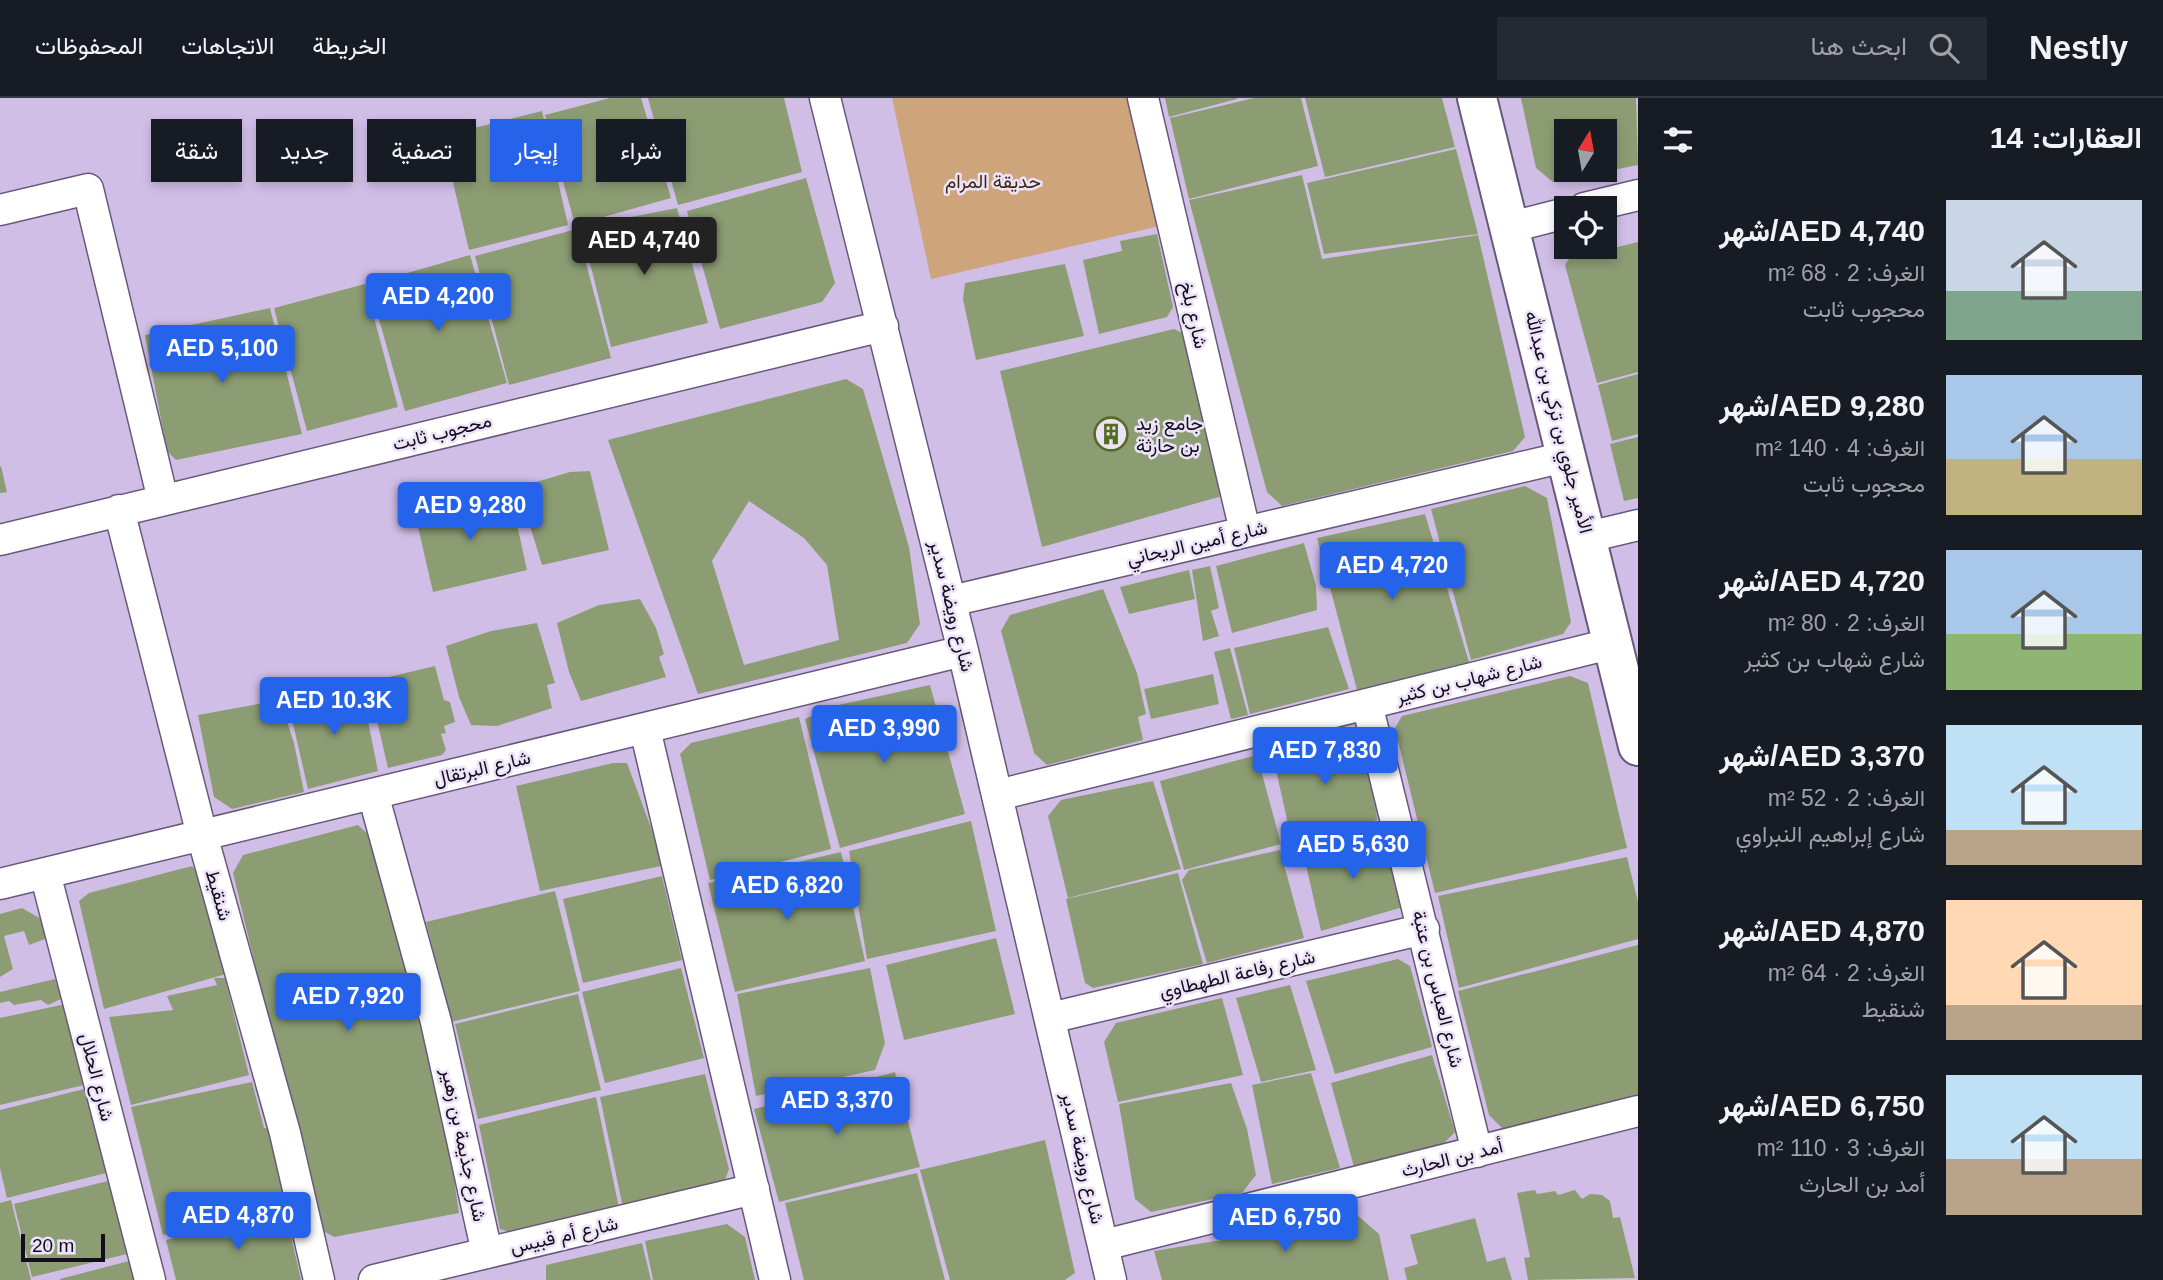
<!DOCTYPE html>
<html lang="ar">
<meta charset="utf-8">
<style>
body{margin:0;font-family:Helvetica,Vazirmatn,sans-serif;background:#242831;color:#f1f3f6;direction:rtl;height:100vh;display:flex;flex-direction:column;font-size:26px;white-space:nowrap}
*{box-sizing:border-box;margin:0}
p{font-size:23px;color:#9ea1a6}
.icon{flex:none;width:38px;height:38px;fill:none;stroke:currentColor;stroke-width:2;stroke-linecap:round;stroke-linejoin:round}
.map{position:relative;flex:1;overflow:hidden;direction:ltr}
.details{display:flex;flex-direction:column;background:#171b24;width:525px}
.details>*{flex:none}
.banner{position:absolute;left:21px;top:21px;width:665px;height:63px;direction:rtl;display:flex;gap:14px}
.needle{width:46px;rotate:11deg}
.controls{position:absolute;left:1554px;top:21px;display:grid;gap:14px}
.controls a{display:grid;place-items:center;width:63px;height:63px;border-radius:0px;background:#171b24;box-shadow:0 4px 10px #0003;font-size:35px}
.scale{position:absolute;left:21px;bottom:18px;width:84px;box-sizing:border-box;padding-left:7px;border:4px solid #140d1b;border-top:0;font-size:19px;line-height:24px;white-space:nowrap;color:#140d1b;-webkit-text-stroke:5px #ede3f9;paint-order:stroke}
.price{position:absolute;translate:-50% -60px;padding:0 16px;border-radius:7px;background:#2563eb;color:#fff;font-size:23px;line-height:46px;filter:drop-shadow(0 2px 4px #0008)}
.price::after{content:'';position:absolute;left:50%;top:42px;width:21px;height:16px;margin-left:-10px;background:inherit;clip-path:polygon(0 0,100% 0,50% 100%)}
.price.on{background:#222;color:#fff}
ul{padding:0;list-style:none}
li{display:flex;align-items:center;gap:21px;height:175px;padding:0 21px}
li span{display:grid;place-items:center;flex:none;width:196px;height:140px;border-radius:0px;color:#555}
li>.icon{margin-inline-start:auto}
span .icon{width:84px;height:84px;fill:#fffc;stroke-width:1}
li b{font-size:30px}
h2{display:flex;justify-content:space-between;align-items:center;height:84px;padding:0 21px;font-size:30px}
.pill{padding:0 24px;border-radius:0px;background:#171b24;box-shadow:0 4px 10px #0003;font-size:24px;line-height:63px}
.pill.on{background:#2563eb;color:#fff}
header{display:flex;align-items:center;gap:42px;box-sizing:border-box;height:98px;padding:0 35px;background:#171b24;border-bottom:2px solid #363941}
header strong{font-size:33px}
nav{display:flex;gap:38px;margin-inline-start:auto;font-size:24px}
.search{width:490px;height:63px;background:#242831;display:flex;align-items:center;gap:18px;box-sizing:border-box;padding:0 24px;border-radius:0px;color:#9ea1a6;font-size:26px}
main{display:flex;flex:1;min-height:0}
.map>svg:first-child{display:block}
</style>
<header>
<strong>Nestly</strong>
<div class="search"><svg class="icon" aria-label="search" viewBox="0 0 24 24"><circle cx="10" cy="10" r="6"/><path d="M15 15l6 6"/></svg>ابحث هنا</div>
<nav><a>الخريطة</a><a>الاتجاهات</a><a>المحفوظات</a></nav>
</header>
<main>
<section class="details">
<h2>العقارات: 14<svg class="icon" aria-label="filters" viewBox="0 0 24 24"><path d="M4 7h16M4 17h16"/><circle cx="9" cy="7" r="2"/><circle cx="15" cy="17" r="2"/></svg></h2>
<ul>
<li><span style="background:linear-gradient(#c9d6e8 65%,#7fa58c 0)"><svg class="icon" aria-label="home" viewBox="0 0 24 24"><path d="M3 11l9-7 9 7M6 9v11h12V9"/></svg></span><div><b>AED 4,740/شهر</b><p>الغرف: 2 · 68 m²</p><p>محجوب ثابت</p></div></li>
<li><span style="background:linear-gradient(#a9c7e8 60%,#c2b280 0)"><svg class="icon" aria-label="home" viewBox="0 0 24 24"><path d="M3 11l9-7 9 7M6 9v11h12V9"/></svg></span><div><b>AED 9,280/شهر</b><p>الغرف: 4 · 140 m²</p><p>محجوب ثابت</p></div></li>
<li><span style="background:linear-gradient(#a9c7e8 60%,#8fb573 0)"><svg class="icon" aria-label="home" viewBox="0 0 24 24"><path d="M3 11l9-7 9 7M6 9v11h12V9"/></svg></span><div><b>AED 4,720/شهر</b><p>الغرف: 2 · 80 m²</p><p>شارع شهاب بن كثير</p></div></li>
<li><span style="background:linear-gradient(#bfe0f5 75%,#b9a48a 0)"><svg class="icon" aria-label="home" viewBox="0 0 24 24"><path d="M3 11l9-7 9 7M6 9v11h12V9"/></svg></span><div><b>AED 3,370/شهر</b><p>الغرف: 2 · 52 m²</p><p>شارع إبراهيم النبراوي</p></div></li>
<li><span style="background:linear-gradient(#ffd9b3 75%,#b9a48a 0)"><svg class="icon" aria-label="home" viewBox="0 0 24 24"><path d="M3 11l9-7 9 7M6 9v11h12V9"/></svg></span><div><b>AED 4,870/شهر</b><p>الغرف: 2 · 64 m²</p><p>شنقيط</p></div></li>
<li><span style="background:linear-gradient(#bfe0f5 60%,#b9a48a 0)"><svg class="icon" aria-label="home" viewBox="0 0 24 24"><path d="M3 11l9-7 9 7M6 9v11h12V9"/></svg></span><div><b>AED 6,750/شهر</b><p>الغرف: 3 · 110 m²</p><p>أمد بن الحارث</p></div></li>
</ul>
</section>
<div class="map">
<svg width="1638" height="1182" viewBox="0 0 1638 1182">
<rect width="100%" height="100%" fill="#d1bee7"/>
<!-- green -->
<path fill="#cea47b" d="M892 0H1133L1164 127 931 181Z"/>
<!-- building -->
<path fill="#8c9d74" fill-rule="evenodd" d="M610 0H641L671 100 575 127 545 17Z
M648 0H784L802 74 678 107Z
M1165 0H1237V1L1169 19Z
M1254 0H1301L1318 68 1189 101 1170 20Z
M1305 0H1442L1455 49 1325 79Z
M1521 0H1636L1638 67 1553 84 1536 70ZM1566 33H1605V72H1566Z
M542 13 568 127 469 152 442 38Z
M1456 51 1478 136 1324 156 1307 85Z
M1302 77 1322 161 1478 137 1525 339 1513 353 1282 408 1267 394 1189 102Z
M806 80 835 185 822 204 720 231 687 113Z
M677 110 708 225 611 249 581 129Z
M577 131 611 260 509 287 475 158Z
M1157 136 1173 209 1167 219 1099 236 1083 162 1122 153 1120 143Z
M1638 144V274L1597 285 1565 167 1569 161Z
M470 157 507 285 405 313 369 186Z
M1065 166 1084 238 976 262 963 201 965 185Z
M365 186 398 309 307 333 274 210Z
M270 210 302 336 176 362 167 353 145 237Z
M1174 231 1183 235 1222 398 1042 449 1000 273Z
M1638 276V336L1612 343 1598 287Z
M846 281 863 291 909 449 920 526 907 545 698 596 608 342ZM749 403 804 440 827 467 839 542 744 567 712 463Z
M1638 339V400L1624 403 1610 346Z
M1 368 7 394 0 395V369Z
M590 373 609 452 542 467 530 428 523 388 570 374Z
M1525 388 1547 400 1571 524 1563 536 1471 562 1431 411Z
M498 397 518 431 527 472 433 494 415 416 457 402Z
M1425 416 1469 564 1357 592 1317 440Z
M1304 445 1316 488 1317 512 1232 535 1216 468Z
M1210 468 1219 510 1211 513 1219 538 1203 543 1192 472Z
M1189 472 1195 501 1129 516 1120 489Z
M1103 491 1137 575 1146 616 1138 619 1143 642 1047 667 1034 655 1001 533 1010 517Z
M640 501 656 530 664 556 659 559 666 579 581 603 569 574 557 525 599 507Z
M537 525 555 585 547 587 552 610 497 628 471 627 459 599 446 548 491 533Z
M1328 529 1349 591 1250 616 1234 550Z
M1230 550 1248 617 1231 621 1214 554Z
M435 568 444 602 450 604 455 624 444 628 446 635 441 636 446 652 442 657 388 670 368 584Z
M1213 576 1219 606 1151 621 1144 591Z
M1570 578 1588 585 1627 750 1435 795 1395 630 1402 618Z
M930 587 965 716 840 750 805 621 834 608Z
M361 588 378 673 308 691 288 604Z
M280 602 294 645 304 694 232 711 214 699 198 617Z
M799 619 831 751 710 782 680 656 691 645Z
M1346 635 1362 649 1376 705 1377 722 1292 744 1272 654Z
M1257 657 1281 746 1184 772 1160 683Z
M613 665H627L653 735 661 768 540 793 516 688Z
M1153 683 1181 771 1068 800 1048 718 1061 702Z
M971 723 996 833 867 861 849 753Z
M358 727 370 738 435 951 459 1115 334 1139 318 1130 233 775 243 757Z
M1383 734 1405 796 1398 797 1403 809 1321 833 1303 754Z
M1280 752 1304 840 1207 865 1182 782 1189 772Z
M841 754 865 863 735 894 708 785Z
M1627 759 1638 804V841L1459 890 1438 798Z
M192 768 203 780 226 876 104 911 79 803 89 795Z
M1178 775 1203 866 1093 890 1085 885 1066 801Z
M662 778 682 862 583 885 563 801Z
M555 793 580 893 451 924 426 824Z
M22 810 43 822 45 841 29 847 24 833 4 838 13 871 0 879V816Z
M996 840 1015 916 904 942 886 867Z
M1638 847V999L1503 1031 1489 1017 1458 893Z
M1398 861 1410 868 1432 949 1335 976 1306 883Z
M681 870 704 960 605 985 582 894Z
M870 870 885 945 875 972 756 998 737 896Z
M214 880H225L249 977 131 1007 109 919 173 912 167 898 217 887Z
M55 881 63 900 48 907 41 902 14 907 9 903 0 905V894Z
M1290 887 1316 972 1261 984 1236 900Z
M578 896 601 992 478 1021 455 926Z
M1222 900 1243 977 1118 1004 1104 944 1116 925Z
M66 906 84 987 0 1007V920Z
M1432 957 1455 1034 1442 1047 1354 1069 1331 985Z
M895 974 920 1069 779 1104 754 1011Z
M1311 975 1340 1070 1272 1086 1252 987Z
M705 976 729 1071 724 1085 623 1110 600 999Z
M252 984 264 1030 274 1031 287 1108 163 1137 131 1009Z
M1231 985 1247 1031 1256 1077 1242 1095 1151 1114 1135 1101 1119 1006Z
M84 991 106 1075 7 1100 0 1070V1012Z
M596 999 619 1110 517 1136 500 1131 479 1027Z
M1045 1042 1075 1175 1065 1182H950L920 1072Z
M917 1075 945 1182H804L785 1105Z
M108 1083 127 1156 32 1179 14 1106Z
M1535 1092 1537 1096 1555 1093 1558 1097 1575 1092 1582 1101 1590 1096 1602 1097 1610 1103 1613 1120 1620 1119 1635 1180 1528 1182 1524 1160 1530 1159 1517 1095Z
M11 1102 31 1182H0V1105Z
M1350 1111 1379 1136 1389 1182H1162L1154 1153 1222 1142Z
M285 1112 301 1182H176L166 1142Z
M1475 1120 1487 1164 1505 1159 1512 1182H1407L1404 1170 1418 1166 1410 1137Z
M727 1126 745 1139 755 1182H653L645 1143Z
M642 1145 651 1182H546V1167Z
M129 1163 134 1182H60V1181Z"/>
<g fill="none" stroke-linecap="round" stroke-linejoin="round">
<defs>
<path id="street" d="M825 0 963 553 1111 1182
M1143 0 1245 433
M1584 110 1638 97
M0 112 88 91 163 402
M1511 129 1566 115
M119 412 202 737 285 1035 319 1182
M1588 439 1638 427
M0 442 883 228
M951 503 1565 359
M1367 606 1477 1054
M645 631 775 1182
M373 696 436 924 487 1155
M998 697 1614 545
M45 775 150 1182
M0 786 963 553
M1050 920 1424 831
M1104 1147 1638 1013
M374 1182 754 1091"/>
<path id="secondary" d="M1477 0 1638 648"/>
</defs>
<!-- street casing -->
<use href="#street" stroke="#69587c" stroke-width="33"/>
<!-- secondary casing -->
<use href="#secondary" stroke="#69587c" stroke-width="42"/>
<!-- street -->
<use href="#street" stroke="#fff" stroke-width="30"/>
<!-- secondary -->
<use href="#secondary" stroke="#fff" stroke-width="38"/>
</g>
<!-- icons -->
<defs>
<symbol id="building-ring" viewBox="-11 -11 22 22"><circle r="9.5" fill="#ede3f9" stroke="#536d20" stroke-width="1.5"/><path d="M-4-6H4V6H1V3H-1V6H-4ZM-2.5-4.3h1.7v1.8h-1.7ZM.8-4.3h1.7v1.8H.8ZM-2.5-1h1.7V.8h-1.7ZM.8-1h1.7V.8H.8Z" fill="#536d20"/></symbol>
</defs>
<g fill-rule="evenodd">
<use href="#building-ring" x="1092" y="317" width="38" height="38"/>
</g>
<g text-anchor="middle" dominant-baseline="central" stroke-width="5" stroke-linejoin="round" paint-order="stroke">
<!-- park labels -->
<g font-size="19" fill="#3e2811" stroke="#ede3f9">
<text x="993" y="83">حديقة المرام</text>
</g>
<!-- street labels -->
<g font-size="19" fill="#140d1b" stroke="#ede3f9">
<text transform="translate(1194 217) rotate(77)">شارع بلخ</text>
<text transform="translate(1559 324) rotate(76)">الأمير جلوي بن تركي بن عبدالله</text>
<text transform="translate(442 334) rotate(-14)">محجوب ثابت</text>
<text transform="translate(1197 445) rotate(-13)">شارع أمين الريحاني</text>
<text transform="translate(952 508) rotate(76)">شارع رويضة سدير</text>
<text transform="translate(1469 581) rotate(-14)">شارع شهاب بن كثير</text>
<text transform="translate(482 670) rotate(-13)">شارع البرتقال</text>
<text transform="translate(219 797) rotate(74)">شنقيط</text>
<text transform="translate(1237 876) rotate(-13)">شارع رفاعة الطهطاوي</text>
<text transform="translate(1438 891) rotate(76)">شارع العباس بن عتبة</text>
<text transform="translate(97 979) rotate(76)">شارع الحلال</text>
<text transform="translate(464 1047) rotate(78)">شارع جذيمة بن زهير</text>
<text transform="translate(1083 1060) rotate(77)">شارع رويضة سدير</text>
<text transform="translate(1452 1060) rotate(-14)">أمد بن الحارث</text>
<text transform="translate(564 1137) rotate(-13)">شارع أم قبيس</text>
</g>
<!-- poi labels -->
<g font-size="19" fill="#140d1b" stroke="#ede3f9" text-anchor="start">
<text x="1136" y="325">جامع زيد<tspan x="1136" dy="22">بن حارثة</tspan></text>
</g>
</g>
</svg>
<div class="controls">
<a><svg class="needle" viewBox="-14 -14 28 28"><path d="M0-13l5 13h-10z" fill="#e53935"/><path d="M0 13l5-13h-10z" fill="#9ea1a6"/></svg></a>
<a><svg class="icon" aria-label="locate" viewBox="0 0 24 24"><circle cx="12" cy="12" r="6"/><path d="M12 2v4M12 18v4M2 12h4M18 12h4"/></svg></a>
</div>
<div class="scale">20 m</div>
<b class="price on" style="left:644px;top:179px">AED 4,740</b>
<b class="price" style="left:438px;top:235px">AED 4,200</b>
<b class="price" style="left:222px;top:287px">AED 5,100</b>
<b class="price" style="left:470px;top:444px">AED 9,280</b>
<b class="price" style="left:1392px;top:504px">AED 4,720</b>
<b class="price" style="left:334px;top:639px">AED 10.3K</b>
<b class="price" style="left:884px;top:667px">AED 3,990</b>
<b class="price" style="left:1325px;top:689px">AED 7,830</b>
<b class="price" style="left:1353px;top:783px">AED 5,630</b>
<b class="price" style="left:787px;top:824px">AED 6,820</b>
<b class="price" style="left:348px;top:935px">AED 7,920</b>
<b class="price" style="left:837px;top:1039px">AED 3,370</b>
<b class="price" style="left:238px;top:1154px">AED 4,870</b>
<b class="price" style="left:1285px;top:1156px">AED 6,750</b>
<div class="banner">
<a class="pill">شراء</a>
<a class="pill on">إيجار</a>
<a class="pill">تصفية</a>
<a class="pill">جديد</a>
<a class="pill">شقة</a>
</div>
</div>
</main>
